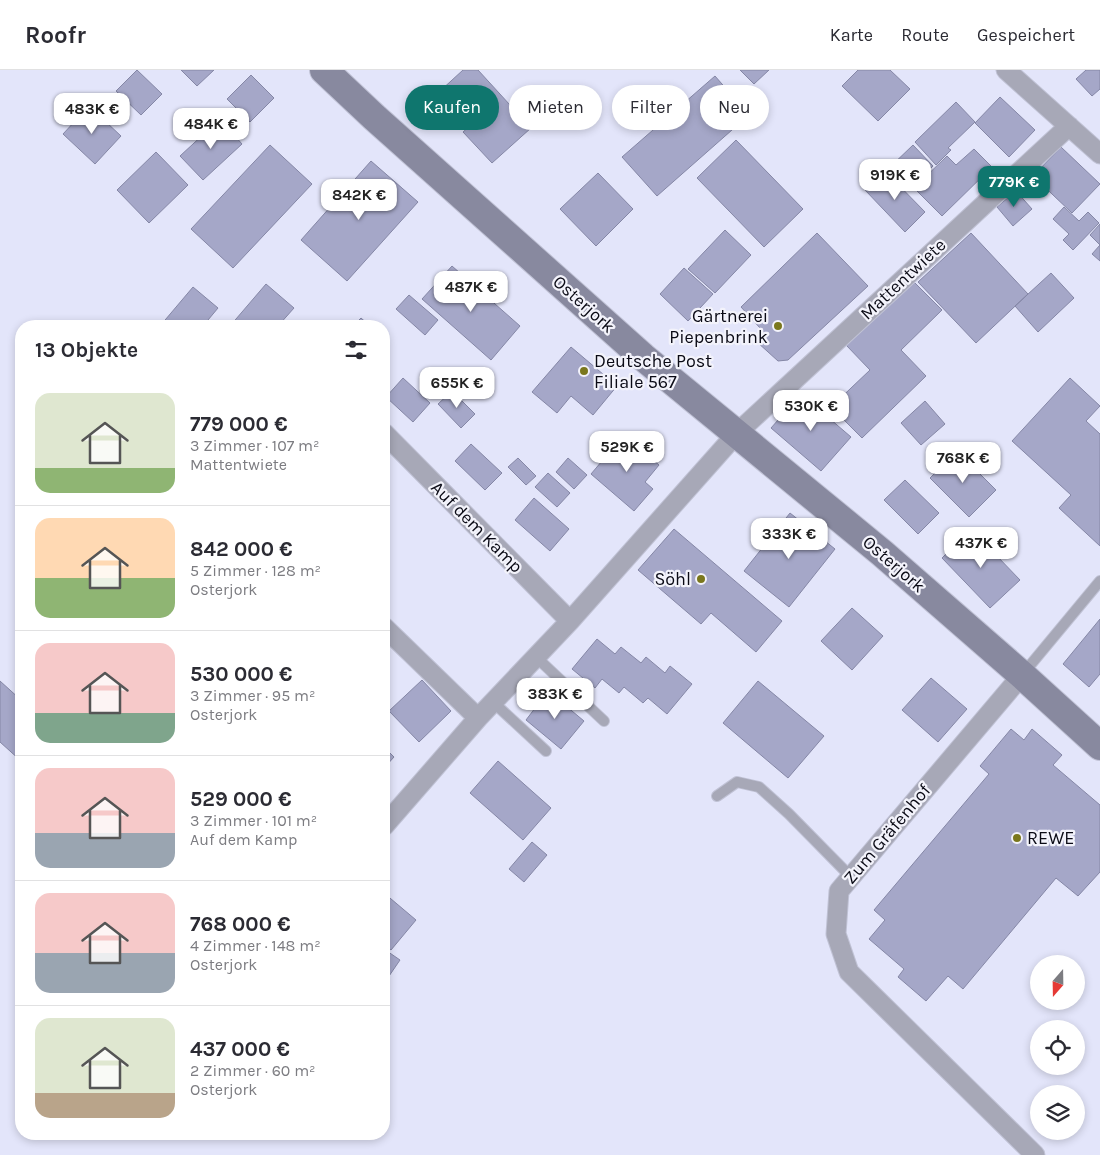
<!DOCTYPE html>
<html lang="de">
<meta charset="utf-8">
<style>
body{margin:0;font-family:Karla,sans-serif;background:#f7f7f7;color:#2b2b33;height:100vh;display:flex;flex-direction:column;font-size:19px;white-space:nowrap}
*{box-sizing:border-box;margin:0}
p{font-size:16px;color:#7c7c81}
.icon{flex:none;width:28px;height:28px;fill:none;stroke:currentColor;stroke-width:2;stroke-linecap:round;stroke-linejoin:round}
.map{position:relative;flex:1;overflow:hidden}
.side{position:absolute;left:15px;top:250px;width:375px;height:820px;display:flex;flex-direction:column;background:#fff;border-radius:20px;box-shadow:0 2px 8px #0003}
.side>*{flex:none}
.banner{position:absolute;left:405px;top:15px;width:475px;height:45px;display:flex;gap:10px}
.needle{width:32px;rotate:200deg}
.tools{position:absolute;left:1030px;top:885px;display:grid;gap:10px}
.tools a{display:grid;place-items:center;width:55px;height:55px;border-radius:50%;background:#fff;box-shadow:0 2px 8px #0003;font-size:25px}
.price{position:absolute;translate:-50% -42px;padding:0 11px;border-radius:10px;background:#fff;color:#222;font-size:16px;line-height:32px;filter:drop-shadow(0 1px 2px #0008)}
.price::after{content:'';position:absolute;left:50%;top:30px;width:15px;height:11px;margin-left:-8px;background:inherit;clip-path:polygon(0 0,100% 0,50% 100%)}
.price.active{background:#0f766e;color:#fff}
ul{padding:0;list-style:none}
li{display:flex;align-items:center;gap:15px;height:125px;padding:0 20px}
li+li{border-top:1px solid #e1e1e2}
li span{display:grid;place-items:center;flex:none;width:140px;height:100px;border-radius:15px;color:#555}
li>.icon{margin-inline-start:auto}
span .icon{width:60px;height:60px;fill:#fffc;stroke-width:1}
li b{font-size:21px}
h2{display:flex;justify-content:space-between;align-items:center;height:60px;padding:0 20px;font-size:21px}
.chip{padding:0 18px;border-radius:22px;background:#fff;box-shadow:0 2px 8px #0003;font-size:18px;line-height:45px}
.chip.active{background:#0f766e;color:#fff}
header{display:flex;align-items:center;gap:30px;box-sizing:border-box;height:70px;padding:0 25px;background:#fff;border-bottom:1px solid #e1e1e2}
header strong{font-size:24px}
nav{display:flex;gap:28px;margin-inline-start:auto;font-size:18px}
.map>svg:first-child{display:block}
</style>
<header>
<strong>Roofr</strong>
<nav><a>Karte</a><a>Route</a><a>Gespeichert</a></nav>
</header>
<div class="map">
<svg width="1100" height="1085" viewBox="0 0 1100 1085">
<rect width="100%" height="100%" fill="#e3e5fa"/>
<!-- building -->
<path fill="#a5a7c8" stroke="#8587a6" d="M137 0 162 24 141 45 116 21Z
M181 0H214L197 16Z
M463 0H478L531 58 492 93 463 62 471 55 462 45 449 57 427 33Z
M740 0H769L754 14Z
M858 0H890L910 19 878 51 842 16Z
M1086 0H1100V19L1092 26 1076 9Z
M251 5 274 28 250 52 227 29Z
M715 6 749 45 657 126 622 87Z
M1000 27 1035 60 1009 87 975 53Z
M956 32 975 52 948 78 951 80 936 95 915 72Z
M89 36 121 66 95 94 63 64Z
M220 49 242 74 203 110 180 86Z
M736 70 803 139 764 177 697 108Z
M270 75 312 114 233 198 191 159Z
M913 75 933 96 909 120 888 99Z
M1061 77 1100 114 1072 143 1033 106Z
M974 79 992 97 942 146 914 118 947 86 956 95Z
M156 82 188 115 149 153 117 120Z
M371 91 418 132 347 211 301 170Z
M885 101 925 142 905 162 865 120Z
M598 103 633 139 596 176 560 139Z
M1016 121 1032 139 1013 156 997 137Z
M1064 137 1079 151 1088 142 1099 153 1073 180 1063 170 1069 164 1053 149Z
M1100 154V175L1090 165Z
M725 160 751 185 715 223 688 199Z
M817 163 868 216 788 290 778 291 757 272 760 258 741 237Z
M971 163 1028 224 976 273 918 212Z
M1100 175V191L1092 184Z
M452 196 520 256 491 290 422 229Z
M684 198 713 224 688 251 660 224Z
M1051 203 1074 228 1038 262 1015 236Z
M913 211 942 240 901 280 926 306 862 368 831 337 870 300 846 275Z
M266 214 294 238 278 256H230Z
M193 217 218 238 203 256H160Z
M409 225 438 250 425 265 396 239Z
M361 248 370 256H353Z
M571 277 617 316 593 345 571 326 557 343 532 322Z
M403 308 430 333 413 352 386 327Z
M1070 308 1100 336 1086 351 1100 364V476L1059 438 1071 425 1012 371Z
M452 321 475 344 461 358 438 334Z
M801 324 851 367 821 401 771 358Z
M925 331 945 354 921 375 901 353Z
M624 365 659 395 645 412 653 419 634 441 591 404Z
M471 374 502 403 485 420 455 391Z
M957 381 996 420 969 447 930 408Z
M518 388 536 406 526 415 508 397Z
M568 388 587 405 574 419 556 402Z
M548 403 570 423 557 437 535 417Z
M905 410 939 443 918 464 884 430Z
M534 428 569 459 550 481 515 450Z
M790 443 835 479 789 537 744 501Z
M674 459 782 551 756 582 711 543 701 554 638 500Z
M971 459 1020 510 990 538 942 488Z
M852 538 883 566 852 600 821 571Z
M1100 549V604L1089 617 1063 594Z
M597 569 615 584 621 577 641 593 646 587 665 603 670 596 692 614 667 644 648 628 643 633 624 617 619 623 602 609 595 618 572 599Z
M931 608 967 639 938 672 902 640Z
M422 610 451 641 419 672 389 641Z
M0 611 21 630V691L0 672Z
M758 611 824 666 788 708 723 653Z
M548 621 584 651 561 679 526 650Z
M1011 659 1024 670 1032 659 1062 685 1053 695 1100 735V802L1078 826 1056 808 963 919 948 906 926 931 898 907 904 899 869 869 885 850 874 840 989 704 980 696Z
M384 677 394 687 384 698Z
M498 691 551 738 523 770 470 723Z
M532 772 547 785 524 812 509 799Z
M384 823 416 850 391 880 384 874Z
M384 879 400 890 387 909 384 907Z"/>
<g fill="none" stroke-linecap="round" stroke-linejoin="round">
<defs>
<path id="lane" d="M536 587 604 651
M1022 605 1100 511
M493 632 546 681
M717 726 737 712 759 717 789 744 851 807"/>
<path id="street" d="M1006 0 1100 84
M384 363 570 551
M384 557 478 648
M1022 605 839 821 836 864 849 902 1035 1085
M384 756 478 648 570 551 737 363 1069 56"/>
<path id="secondary" d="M324 0 374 47 643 287 882 483 1022 605 1100 676"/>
</defs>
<!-- lane casing -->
<use href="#lane" stroke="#c0c2d5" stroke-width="12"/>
<!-- street casing -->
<use href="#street" stroke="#c0c2d5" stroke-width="21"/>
<!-- secondary casing -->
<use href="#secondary" stroke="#c0c2d5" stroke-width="30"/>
<!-- lane -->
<use href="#lane" stroke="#a7a8b7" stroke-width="10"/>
<!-- street -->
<use href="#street" stroke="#a7a8b7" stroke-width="19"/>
<!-- secondary -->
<use href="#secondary" stroke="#88899f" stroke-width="28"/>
</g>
<!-- markers -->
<g fill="#7a771d" stroke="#f3f3fb" stroke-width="2">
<circle cx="778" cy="256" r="5"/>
<circle cx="584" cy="301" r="5"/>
<circle cx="701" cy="509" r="5"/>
<circle cx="1017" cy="768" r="5"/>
</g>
<g text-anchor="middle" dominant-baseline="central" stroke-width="4.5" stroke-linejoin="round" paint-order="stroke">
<!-- street labels -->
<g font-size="18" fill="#0a0a15" stroke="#f3f3fb">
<text transform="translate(903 209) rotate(-43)">Mattentwiete</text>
<text transform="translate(584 234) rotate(42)">Osterjork</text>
<text transform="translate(477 457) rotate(45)">Auf dem Kamp</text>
<text transform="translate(894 494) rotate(41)">Osterjork</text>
<text transform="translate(887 764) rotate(-50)">Zum Gräfenhof</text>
</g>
<!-- poi labels -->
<g font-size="18" fill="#0a0a15" stroke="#f3f3fb" text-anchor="end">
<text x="768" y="246">Gärtnerei<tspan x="768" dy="21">Piepenbrink</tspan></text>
<text x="594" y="291" text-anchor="start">Deutsche Post<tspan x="594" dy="21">Filiale 567</tspan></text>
<text x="691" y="509">Söhl</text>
<text x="1027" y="768" text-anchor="start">REWE</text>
</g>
</g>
</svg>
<div class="tools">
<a><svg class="needle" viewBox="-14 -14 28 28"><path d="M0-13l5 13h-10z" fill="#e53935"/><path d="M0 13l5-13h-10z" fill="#7c7c81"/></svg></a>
<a><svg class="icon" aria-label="locate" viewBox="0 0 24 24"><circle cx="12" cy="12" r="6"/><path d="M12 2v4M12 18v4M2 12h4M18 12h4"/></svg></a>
<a><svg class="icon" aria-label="layers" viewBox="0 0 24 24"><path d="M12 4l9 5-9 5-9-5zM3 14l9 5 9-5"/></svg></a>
</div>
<b class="price" style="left:92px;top:65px">483K €</b>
<b class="price" style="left:211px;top:80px">484K €</b>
<b class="price" style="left:895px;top:131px">919K €</b>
<b class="price active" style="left:1014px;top:138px">779K €</b>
<b class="price" style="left:359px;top:151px">842K €</b>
<b class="price" style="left:471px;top:243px">487K €</b>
<b class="price" style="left:457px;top:339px">655K €</b>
<b class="price" style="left:811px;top:362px">530K €</b>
<b class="price" style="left:627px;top:403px">529K €</b>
<b class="price" style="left:963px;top:414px">768K €</b>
<b class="price" style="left:789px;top:490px">333K €</b>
<b class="price" style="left:981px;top:499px">437K €</b>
<b class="price" style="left:555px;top:650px">383K €</b>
<div class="banner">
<a class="chip active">Kaufen</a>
<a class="chip">Mieten</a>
<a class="chip">Filter</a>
<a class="chip">Neu</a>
</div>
<section class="side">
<h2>13 Objekte<svg class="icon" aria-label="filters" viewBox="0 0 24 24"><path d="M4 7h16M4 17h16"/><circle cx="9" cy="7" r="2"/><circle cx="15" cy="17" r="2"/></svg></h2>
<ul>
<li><span style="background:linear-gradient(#dfe7d0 75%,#8fb573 0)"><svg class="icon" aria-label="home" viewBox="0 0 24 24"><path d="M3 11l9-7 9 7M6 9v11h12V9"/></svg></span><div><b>779 000 €</b><p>3 Zimmer · 107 m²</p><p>Mattentwiete</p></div></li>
<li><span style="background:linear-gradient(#ffd9b3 60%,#8fb573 0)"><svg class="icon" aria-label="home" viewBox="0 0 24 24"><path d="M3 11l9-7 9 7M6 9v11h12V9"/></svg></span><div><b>842 000 €</b><p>5 Zimmer · 128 m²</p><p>Osterjork</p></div></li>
<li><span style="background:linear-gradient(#f6c9c9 70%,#7fa58c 0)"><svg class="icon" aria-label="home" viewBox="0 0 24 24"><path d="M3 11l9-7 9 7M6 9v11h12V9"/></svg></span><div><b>530 000 €</b><p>3 Zimmer · 95 m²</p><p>Osterjork</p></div></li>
<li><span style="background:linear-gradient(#f6c9c9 65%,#9aa5b1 0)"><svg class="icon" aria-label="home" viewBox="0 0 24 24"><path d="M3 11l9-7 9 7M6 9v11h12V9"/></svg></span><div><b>529 000 €</b><p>3 Zimmer · 101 m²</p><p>Auf dem Kamp</p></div></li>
<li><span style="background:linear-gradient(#f6c9c9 60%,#9aa5b1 0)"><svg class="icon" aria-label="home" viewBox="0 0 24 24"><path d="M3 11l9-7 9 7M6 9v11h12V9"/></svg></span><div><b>768 000 €</b><p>4 Zimmer · 148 m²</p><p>Osterjork</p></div></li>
<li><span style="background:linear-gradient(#dfe7d0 75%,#b9a48a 0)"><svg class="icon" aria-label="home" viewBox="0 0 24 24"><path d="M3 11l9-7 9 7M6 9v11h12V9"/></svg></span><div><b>437 000 €</b><p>2 Zimmer · 60 m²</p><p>Osterjork</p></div></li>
</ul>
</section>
</div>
